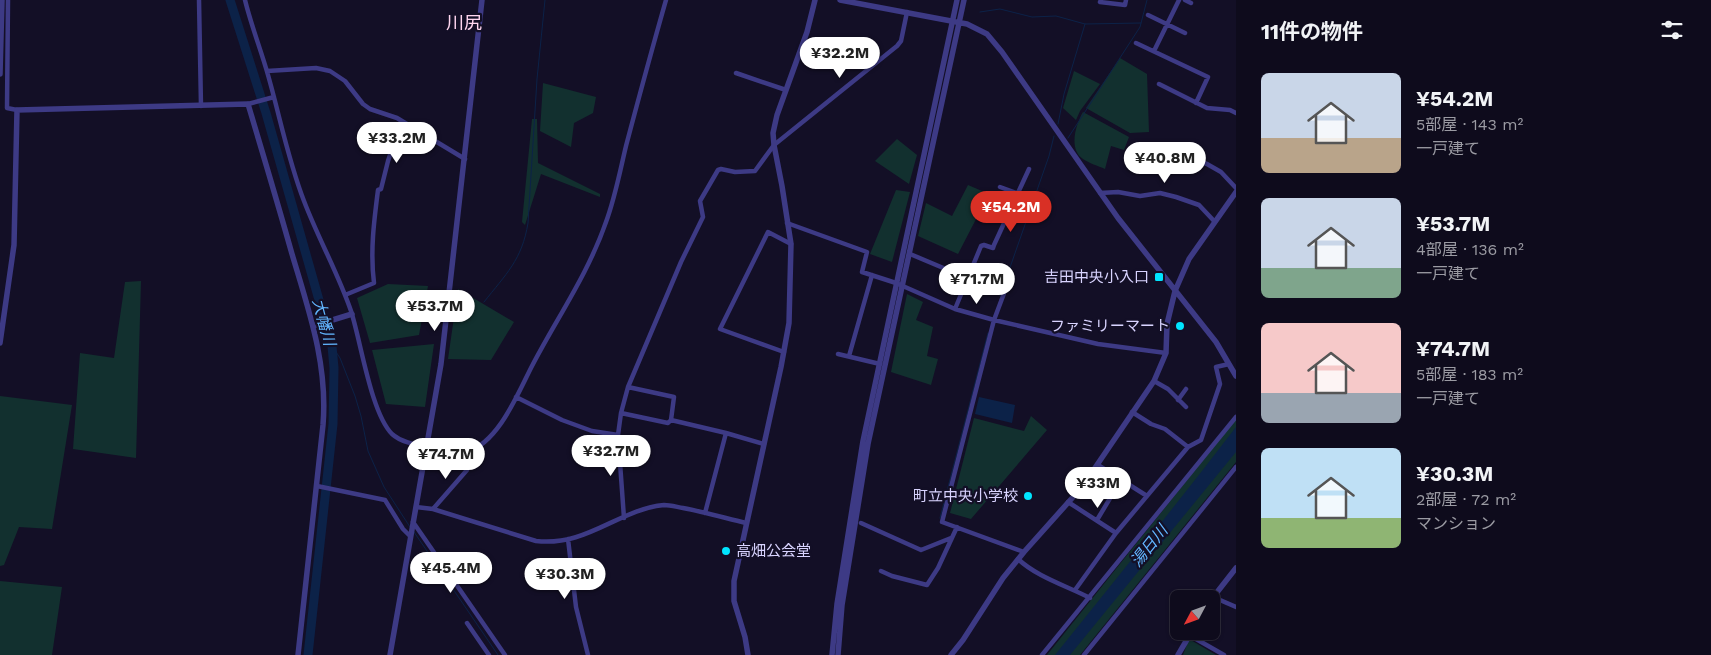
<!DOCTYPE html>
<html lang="ja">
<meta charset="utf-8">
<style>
body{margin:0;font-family:"Work Sans","Noto Sans JP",sans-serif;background:#171425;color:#f1f3f6;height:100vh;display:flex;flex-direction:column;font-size:19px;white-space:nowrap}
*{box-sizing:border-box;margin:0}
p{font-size:16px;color:#9b9ba3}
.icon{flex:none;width:28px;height:28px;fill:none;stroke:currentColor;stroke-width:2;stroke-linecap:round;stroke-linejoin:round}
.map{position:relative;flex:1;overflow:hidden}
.side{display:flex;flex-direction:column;background:#0e0b1c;width:475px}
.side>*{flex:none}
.needle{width:32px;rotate:229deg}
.controls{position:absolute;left:1170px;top:590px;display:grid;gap:10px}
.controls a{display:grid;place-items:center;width:50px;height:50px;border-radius:8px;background:#0e0b1c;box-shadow:0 1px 4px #0004,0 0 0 1px #2e2b3b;font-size:25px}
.price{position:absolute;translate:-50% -42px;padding:0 11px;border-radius:18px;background:#fff;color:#222;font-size:16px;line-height:32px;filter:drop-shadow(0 1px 2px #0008)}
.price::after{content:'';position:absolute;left:50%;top:30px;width:15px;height:11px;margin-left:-8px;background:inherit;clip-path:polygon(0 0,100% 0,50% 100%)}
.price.active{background:#d93025;color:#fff}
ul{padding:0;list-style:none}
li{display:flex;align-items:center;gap:15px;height:125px;padding:0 25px}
li span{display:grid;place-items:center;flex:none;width:140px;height:100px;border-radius:8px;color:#555}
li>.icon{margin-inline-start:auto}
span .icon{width:60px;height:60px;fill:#fffc;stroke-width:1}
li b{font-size:21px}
h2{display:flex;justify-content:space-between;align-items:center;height:60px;padding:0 25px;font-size:21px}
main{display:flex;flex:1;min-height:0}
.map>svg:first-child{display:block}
</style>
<main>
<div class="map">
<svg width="1236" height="655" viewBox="0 0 1236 655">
<rect width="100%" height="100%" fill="#130f26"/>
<!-- green -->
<path fill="#12302f" d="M1120 58 1147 74 1149 132 1130 133 1086 108Z
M1074 71 1100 84 1080 111 1076 120 1063 108Z
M543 83 596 97 593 113 574 123 571 147 540 131Z
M1083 112 1129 137 1124 150 1111 146 1105 169C1098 166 1089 163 1083 159 1068 149 1076 124 1083 112Z
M532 119H537L538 163 600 194V197L541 174 525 225 522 222Z
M897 139 917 155 909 184 875 161Z
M968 185 989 194 958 254 918 236 926 203 952 216Z
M896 190 910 192 892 262 870 254Z
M141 281 136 458 73 449 80 353 114 358 125 282Z
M388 284 428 286 419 335 370 343 357 298Z
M458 289 514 322 491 360 448 359Z
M907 294 923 302 916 320 933 327 927 356 938 359 931 385 891 372Z
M434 344 425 407 386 404 372 350Z
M0 396 72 405 52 529 19 527 4 565 0 566Z
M1031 416 1047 430 971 519 950 513 974 418 1024 431Z
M1236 419V462L1080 655H1047Z
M0 581 62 587 52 655H0Z
M1189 639 1216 655H1183Z"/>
<!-- water -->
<path fill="#0c2248" d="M979 397 1015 405 1012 423 975 414Z
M1236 427V452L1070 655H1055C1116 579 1177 504 1236 427Z"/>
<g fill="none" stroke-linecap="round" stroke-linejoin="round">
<!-- stream -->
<path stroke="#0c2248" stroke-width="1" d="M980 12 1000 9 1032 17 1056 16 1085 24 1141 23
M1058 124 1064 94 1085 24
M1068 138 1140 27 1147 0
M1000 296 1049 156 1054 136
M484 302C506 274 522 260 528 223L537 79 545 0
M332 346 340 358 355 396 361 416 368 451 384 487 410 527
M940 518 988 333
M414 532 498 655"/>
<!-- river -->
<path stroke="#0c2248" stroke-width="9" d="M230 0 266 113 332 346 334 368 333 424 308 655"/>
<!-- minor -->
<path stroke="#3d3a85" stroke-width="4.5" d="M8 0 7 108 17 110
M199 0 201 106
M245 0C251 25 261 50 268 75 280 117 288 160 304 201 318 238 338 273 351 311 361 342 371 413 392 434 402 443 418 445 431 448 441 450 457 455 467 452 499 442 518 393 532 366 557 318 588 274 606 222 615 198 620 171 626 146 639 97 652 49 666 0
M1101 0 1100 2 1125 5 1126 0
M1185 0 1191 3
M1148 15 1185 33
M1136 43 1208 77 1196 103
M1154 51 1179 0
M267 71 316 68 330 71 345 81 363 104 370 109 397 118 465 159
M736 73 786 90
M1159 84 1207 108 1230 110 1236 113
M248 104 274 97
M1165 151 1207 164 1221 172 1236 188
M1000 187 1019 194
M1100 193 1118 192 1140 196 1160 193 1176 197 1199 205 1215 222
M787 223 867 252 862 272 896 283 955 309 994 320 1098 344 1166 353
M910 254 967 278
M974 264 1004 276
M1006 288 994 320 942 522 1024 552
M345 295 374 283C370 252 374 221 378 190L381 189 388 161 401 122
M955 309 981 246 984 245 993 248 994 245 1029 169
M784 352 720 329 768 232 791 244
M838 354 880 364
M849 356 872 275
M1154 381 1168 389 1186 407
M628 387 674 397 671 420
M516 397 562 420 592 431 618 435
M1178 400 1186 389
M1132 412 1151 424 1165 429 1188 447
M621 413 668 423 671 420 726 433 764 444
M1098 465 1147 496
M317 486 385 500 403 529 410 536
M1068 502 1116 533
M416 507 433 509 536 541C587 547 619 509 664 505 670 505 677 507 683 508 704 512 725 518 746 523
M433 509 467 470 469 463 466 452
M705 513 726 433
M624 518 618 435 621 413 628 387 681 262 703 217 700 201 707 189 718 170 721 169 735 172 755 171 774 145 897 46 901 41 907 12
M1097 520 1121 480
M413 522 505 655
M861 523 921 550 951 538
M568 539 576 607 588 655
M1018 559C1037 577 1067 586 1090 598
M881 571 892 576 927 585 938 568 957 527
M1075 590 1116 533 1188 447 1201 440 1220 384 1216 367 1229 364
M1213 597 1236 607
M467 623 489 655
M1189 635 1224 655
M1042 655 1236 417
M1084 655 1236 467"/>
<!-- tertiary -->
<path stroke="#3d3a85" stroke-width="5.5" d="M840 0 967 24 987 34 1002 52 1118 218 1216 342 1236 376
M0 74 2 0
M313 326 352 314
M0 343 14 245 17 110 248 104C263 154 278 204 292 254 309 311 328 365 323 425L298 655
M1211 600 1236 568
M390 655 441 364 482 0
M748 655 745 637 734 601V581L781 367 789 323 791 244 782 186 774 145 773 133 777 115 807 32 815 0
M832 655 837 604 863 441 957 0
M838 655 842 605 868 444 964 0
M951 655 963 640 1003 578 1024 552 1082 487 1154 381 1166 353 1167 324 1175 291 1189 259 1236 192
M1178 655 1192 631"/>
</g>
<!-- markers -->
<g fill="#00e5ff" stroke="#130f26" stroke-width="2">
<rect x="1154" y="272" width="10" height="10" rx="2.5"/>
<circle cx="1180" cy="326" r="5"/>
<circle cx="1028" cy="496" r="5"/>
<circle cx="726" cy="551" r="5"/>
</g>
<g text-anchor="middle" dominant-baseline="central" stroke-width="4.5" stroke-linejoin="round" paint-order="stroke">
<!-- poi labels -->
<g font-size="15" fill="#d9d4ff" stroke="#130f26" text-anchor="end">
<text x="1149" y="277">吉田中央小入口</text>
<text x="1170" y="326">ファミリーマート</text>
<text x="1018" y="496">町立中央小学校</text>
<text x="736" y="551" text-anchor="start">高畑公会堂</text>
</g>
<!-- water labels -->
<g font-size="16" font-style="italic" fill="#62b6ff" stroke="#130f26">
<text transform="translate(324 322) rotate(75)">大幡川</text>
<text transform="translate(1149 546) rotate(-51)">湯日川</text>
</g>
<!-- quarter labels -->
<g font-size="18" fill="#ffd6f0" stroke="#130f26">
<text x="464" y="22">川尻</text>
</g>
</g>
</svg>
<div class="controls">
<a><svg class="needle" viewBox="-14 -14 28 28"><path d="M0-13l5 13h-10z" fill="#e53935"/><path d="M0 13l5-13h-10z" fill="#9b9ba3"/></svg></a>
</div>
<b class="price" style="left:840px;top:79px">¥32.2M</b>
<b class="price" style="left:397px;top:164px">¥33.2M</b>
<b class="price" style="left:1165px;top:184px">¥40.8M</b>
<b class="price active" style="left:1011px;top:233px">¥54.2M</b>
<b class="price" style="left:977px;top:305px">¥71.7M</b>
<b class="price" style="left:435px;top:332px">¥53.7M</b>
<b class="price" style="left:611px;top:477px">¥32.7M</b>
<b class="price" style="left:446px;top:480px">¥74.7M</b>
<b class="price" style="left:1098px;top:509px">¥33M</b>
<b class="price" style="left:451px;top:594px">¥45.4M</b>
<b class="price" style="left:565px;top:600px">¥30.3M</b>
</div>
<section class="side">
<h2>11件の物件<svg class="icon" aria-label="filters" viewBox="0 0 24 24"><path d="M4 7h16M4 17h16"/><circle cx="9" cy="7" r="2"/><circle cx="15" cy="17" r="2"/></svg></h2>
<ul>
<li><span style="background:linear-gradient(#c9d6e8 65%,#b9a48a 0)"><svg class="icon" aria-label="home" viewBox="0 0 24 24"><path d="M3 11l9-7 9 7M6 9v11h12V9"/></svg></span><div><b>¥54.2M</b><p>5部屋 · 143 m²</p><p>一戸建て</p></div></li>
<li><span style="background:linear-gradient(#c9d6e8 70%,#7fa58c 0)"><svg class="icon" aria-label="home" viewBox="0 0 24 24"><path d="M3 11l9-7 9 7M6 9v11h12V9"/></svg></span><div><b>¥53.7M</b><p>4部屋 · 136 m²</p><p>一戸建て</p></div></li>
<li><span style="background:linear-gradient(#f6c9c9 70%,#9aa5b1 0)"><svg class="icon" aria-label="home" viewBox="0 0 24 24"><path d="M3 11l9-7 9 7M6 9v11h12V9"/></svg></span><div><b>¥74.7M</b><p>5部屋 · 183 m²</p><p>一戸建て</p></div></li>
<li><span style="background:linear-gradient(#bfe0f5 70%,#8fb573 0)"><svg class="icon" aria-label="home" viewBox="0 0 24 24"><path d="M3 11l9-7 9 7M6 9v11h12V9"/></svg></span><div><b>¥30.3M</b><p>2部屋 · 72 m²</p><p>マンション</p></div></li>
</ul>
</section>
</main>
